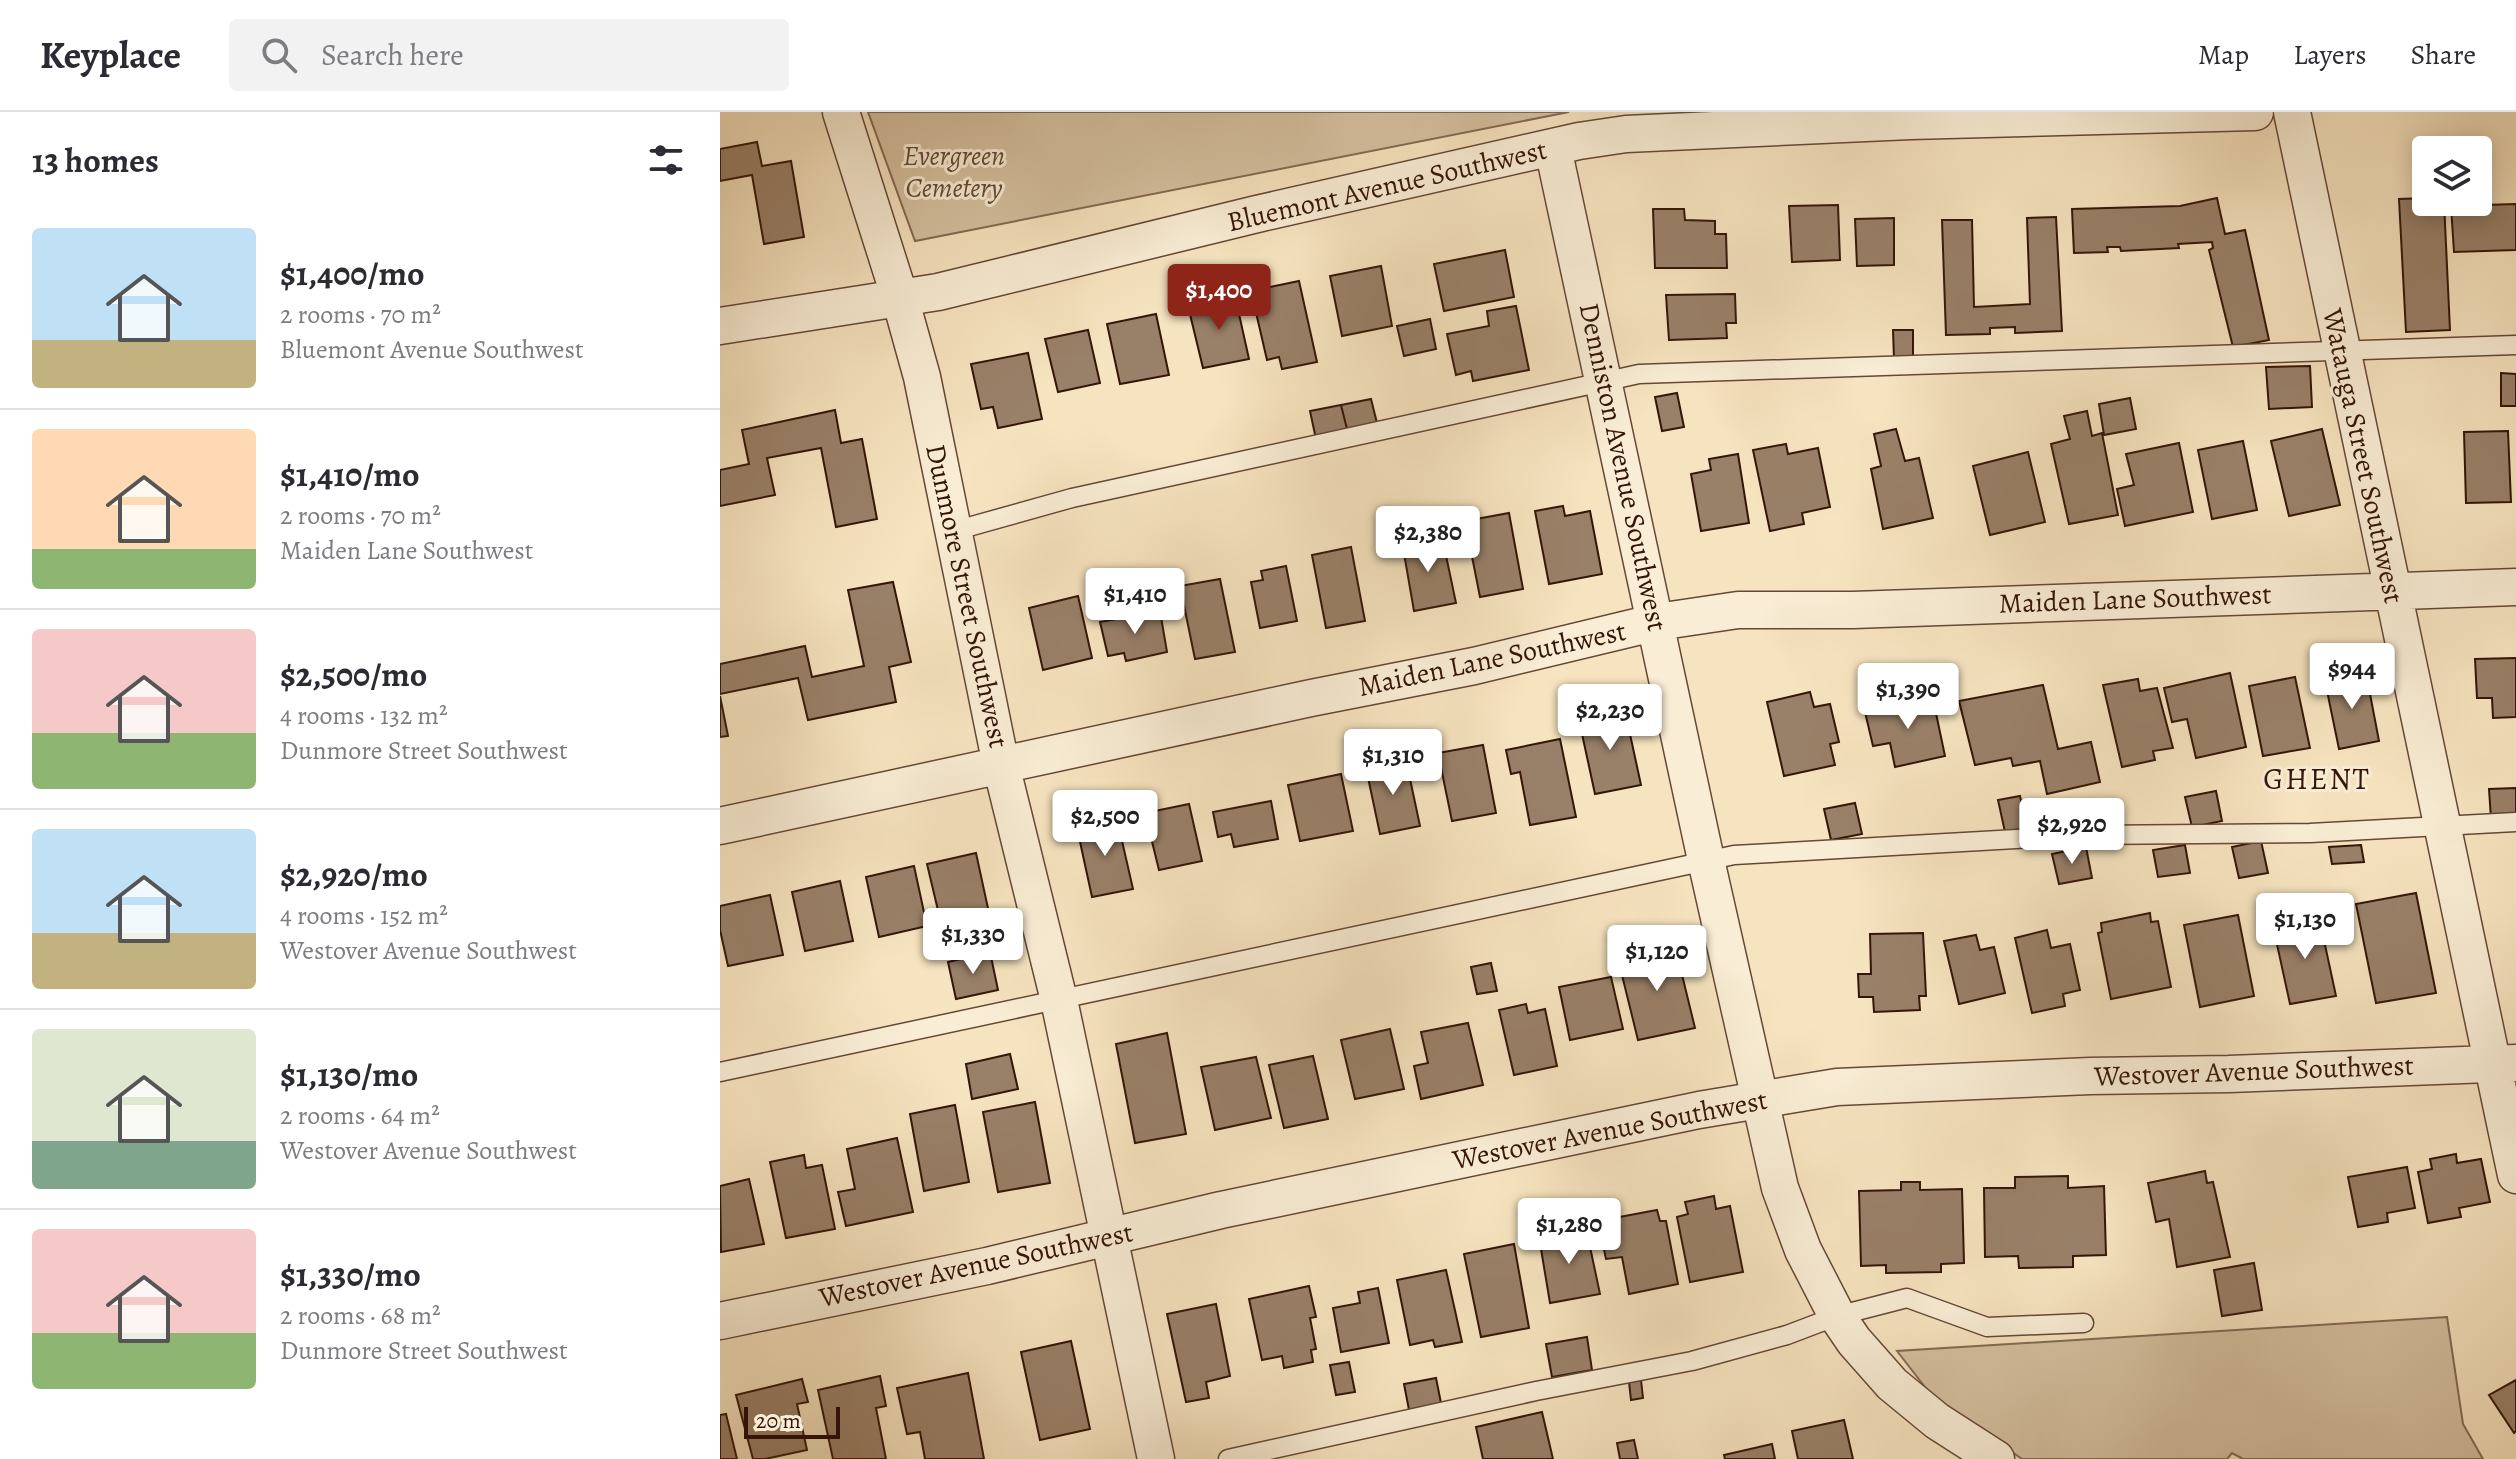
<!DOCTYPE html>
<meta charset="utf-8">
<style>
body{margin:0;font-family:Alegreya,serif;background:#f2f2f3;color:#2b2b33;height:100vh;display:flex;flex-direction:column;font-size:30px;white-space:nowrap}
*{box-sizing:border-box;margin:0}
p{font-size:26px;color:#7c7c81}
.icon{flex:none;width:44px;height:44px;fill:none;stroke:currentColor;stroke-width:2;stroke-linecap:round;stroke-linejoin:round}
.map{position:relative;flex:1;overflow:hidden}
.side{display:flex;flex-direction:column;background:#fff;width:720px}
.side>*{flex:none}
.buttons{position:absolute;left:1692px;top:24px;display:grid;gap:16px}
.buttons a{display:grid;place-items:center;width:80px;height:80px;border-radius:8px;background:#fff;box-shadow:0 4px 20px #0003;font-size:40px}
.scale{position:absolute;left:24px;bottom:20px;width:96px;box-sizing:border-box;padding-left:8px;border:4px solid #351509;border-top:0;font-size:22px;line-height:28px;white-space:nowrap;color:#351509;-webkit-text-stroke:6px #f9edd5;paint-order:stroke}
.price{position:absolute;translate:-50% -68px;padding:0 18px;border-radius:8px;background:#fff;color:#222;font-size:26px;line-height:52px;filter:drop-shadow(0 2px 4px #0008)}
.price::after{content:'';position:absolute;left:50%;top:48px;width:24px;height:18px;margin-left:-12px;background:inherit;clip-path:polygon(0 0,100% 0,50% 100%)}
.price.selected{background:#8f2418;color:#fff}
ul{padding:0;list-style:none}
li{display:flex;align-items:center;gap:24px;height:200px;padding:0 32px}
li+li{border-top:2px solid #e1e1e2}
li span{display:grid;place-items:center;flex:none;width:224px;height:160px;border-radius:8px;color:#555}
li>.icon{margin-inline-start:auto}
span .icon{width:96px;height:96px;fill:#fffc;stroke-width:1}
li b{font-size:34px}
h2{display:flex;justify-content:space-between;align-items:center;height:96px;padding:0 32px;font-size:34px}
header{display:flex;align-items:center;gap:48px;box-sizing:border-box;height:112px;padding:0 40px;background:#fff;border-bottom:2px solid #e1e1e2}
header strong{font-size:38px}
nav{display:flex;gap:44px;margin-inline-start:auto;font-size:28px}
.search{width:560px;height:72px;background:#f2f2f3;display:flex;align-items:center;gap:20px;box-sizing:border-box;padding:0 28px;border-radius:8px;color:#7c7c81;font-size:30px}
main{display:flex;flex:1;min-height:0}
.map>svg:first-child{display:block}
</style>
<header>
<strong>Keyplace</strong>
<div class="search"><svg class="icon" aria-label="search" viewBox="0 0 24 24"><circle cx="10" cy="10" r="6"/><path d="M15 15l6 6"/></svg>Search here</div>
<nav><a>Map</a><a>Layers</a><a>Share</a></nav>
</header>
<main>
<section class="side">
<h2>13 homes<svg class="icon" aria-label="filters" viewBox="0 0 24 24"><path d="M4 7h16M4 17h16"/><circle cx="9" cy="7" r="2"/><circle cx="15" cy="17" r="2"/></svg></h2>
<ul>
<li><span style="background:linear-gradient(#bfe0f5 70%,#c2b280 0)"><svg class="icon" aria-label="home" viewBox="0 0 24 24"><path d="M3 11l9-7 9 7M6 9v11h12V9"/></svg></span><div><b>$1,400/mo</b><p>2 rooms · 70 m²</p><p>Bluemont Avenue Southwest</p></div></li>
<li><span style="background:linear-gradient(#ffd9b3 75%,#8fb573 0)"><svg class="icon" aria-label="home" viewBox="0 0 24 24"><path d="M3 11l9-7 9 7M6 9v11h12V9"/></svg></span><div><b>$1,410/mo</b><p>2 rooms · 70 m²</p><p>Maiden Lane Southwest</p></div></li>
<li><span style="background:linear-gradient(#f6c9c9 65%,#8fb573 0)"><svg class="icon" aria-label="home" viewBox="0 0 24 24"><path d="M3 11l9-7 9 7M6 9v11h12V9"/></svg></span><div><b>$2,500/mo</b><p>4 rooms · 132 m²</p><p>Dunmore Street Southwest</p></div></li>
<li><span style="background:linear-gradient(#bfe0f5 65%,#c2b280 0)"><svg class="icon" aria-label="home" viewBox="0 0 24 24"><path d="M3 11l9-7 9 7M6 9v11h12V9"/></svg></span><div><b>$2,920/mo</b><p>4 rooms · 152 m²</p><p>Westover Avenue Southwest</p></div></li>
<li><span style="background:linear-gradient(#dfe7d0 70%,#7fa58c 0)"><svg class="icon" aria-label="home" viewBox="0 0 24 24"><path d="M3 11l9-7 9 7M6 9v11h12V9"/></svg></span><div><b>$1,130/mo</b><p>2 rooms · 64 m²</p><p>Westover Avenue Southwest</p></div></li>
<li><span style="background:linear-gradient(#f6c9c9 65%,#8fb573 0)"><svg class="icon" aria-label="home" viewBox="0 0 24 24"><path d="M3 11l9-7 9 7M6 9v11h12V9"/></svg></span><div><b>$1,330/mo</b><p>2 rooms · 68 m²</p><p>Dunmore Street Southwest</p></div></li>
</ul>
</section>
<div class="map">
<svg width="1796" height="1347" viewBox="0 0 1796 1347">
<rect width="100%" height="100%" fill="#f6e3bf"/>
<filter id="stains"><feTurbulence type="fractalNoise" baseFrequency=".0025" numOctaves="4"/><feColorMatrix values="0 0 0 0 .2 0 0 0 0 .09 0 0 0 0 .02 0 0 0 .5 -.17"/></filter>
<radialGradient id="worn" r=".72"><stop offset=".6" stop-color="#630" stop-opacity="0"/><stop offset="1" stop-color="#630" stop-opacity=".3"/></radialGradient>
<!-- green -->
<path fill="#d5c0a0" stroke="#856a54" stroke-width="2" d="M148 0H849L195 129Z
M1727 1205 1743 1312 1763 1347H1523L1512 1341 1507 1347H1302L1212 1284 1177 1239Z"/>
<!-- building -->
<path fill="#998068" stroke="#351509" stroke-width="2" d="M37 30 42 54 71 49 84 125 44 132 32 63 0 69V37Z
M1497 86 1505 122 1525 118 1549 228 1513 235 1489 138 1493 136 1492 130 1458 132 1459 136 1401 139 1400 135H1387L1388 140 1354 141 1352 97 1460 94Z
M1706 86V90H1724L1730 218 1686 220 1679 87Z
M1796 92V138L1734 140 1731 94Z
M1118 93 1120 148 1072 150 1069 94Z
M933 97H964L965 108 995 109V122H1006L1007 156H935Z
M1336 105 1342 219 1295 221V215L1270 216V222L1226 223 1222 108H1252L1254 195 1310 192 1307 106Z
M1174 106V153L1137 154 1135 107Z
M785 138 794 185 724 199 714 152Z
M661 154 672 214 622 224 610 164Z
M579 169 597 250 562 257 559 245 547 248 531 179Z
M1015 182 1016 211H1006L1007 226 949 228 946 183Z
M515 184 529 247 483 256 468 194Z
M796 194 809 258 753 269 751 259 736 263 727 222 769 214 767 199Z
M436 202 449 263 400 272 387 212Z
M710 207 716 237 684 244 677 214Z
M368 218 380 271 338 280 325 227Z
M1173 218H1193V246L1174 247Z
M308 241 322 307 278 316 273 295 261 297 251 252Z
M1590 254 1592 295 1549 297 1546 255Z
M1781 261 1796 262V294H1781Z
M957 281 964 315 942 319 935 285Z
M1410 286 1416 317 1384 323 1379 292Z
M651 287 658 315 628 321 621 293Z
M621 293 628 321 596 327 590 299Z
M115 298 121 331 142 327 157 407 116 415 101 336 47 346 55 383 0 394V358L29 352 22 318Z
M1367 299 1372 324 1382 321 1398 403 1349 412 1331 332 1350 327 1344 304Z
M1176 317 1185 349 1199 346 1213 406 1163 417 1151 357 1161 354 1154 322Z
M1602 317 1620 393 1569 404 1551 329Z
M1788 319 1791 390 1746 391 1744 320Z
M1523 329 1537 398 1492 407 1478 338Z
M1459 331 1473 400 1405 414 1397 377 1414 373 1406 342Z
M1066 332 1068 342 1098 336 1110 395 1082 401 1084 412 1050 419 1033 338Z
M1308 340 1325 410 1270 423 1253 354Z
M1018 342 1029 411 981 419 971 362 991 358 989 347Z
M843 394 845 404 870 399 882 462 829 472 815 399Z
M789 401 803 477 760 485 745 409Z
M712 424 714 436 724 434 736 491 694 499 682 430Z
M631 435 645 509 606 516 592 443Z
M566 454 577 509 540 516 531 470 543 468 541 459Z
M500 467 515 540 475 547 460 474Z
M173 470 191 550 169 555 176 590 88 608 78 566 0 582V552L85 534 92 565 144 554 128 478Z
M358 484 372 546 323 558 309 496Z
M440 499 447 540 406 549 404 541 388 544 380 510Z
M1796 546V605L1773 606 1772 586H1757L1755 547Z
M1510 561 1526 635 1476 646 1467 607 1452 610 1444 576Z
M1646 561 1659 629 1619 637 1605 569Z
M1575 565 1590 636 1543 644 1529 574Z
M1418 567 1420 579 1437 576 1453 636 1433 639 1435 648 1402 655 1383 573Z
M1323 573 1338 637 1371 630 1380 670 1327 682 1320 649 1293 654 1291 646 1255 653 1239 589Z
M1090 580 1094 595 1110 592 1119 630 1110 632 1115 653 1064 664 1047 590Z
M1192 582 1194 590 1213 587 1225 644 1175 655 1170 631 1153 634 1145 600 1180 593 1179 585Z
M0 584 8 624 0 625Z
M905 599 921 673 875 682 859 608Z
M840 627 856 705 810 713 800 660 791 662 786 638Z
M763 633 776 701 732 709 718 641Z
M686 648 700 714 660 722 646 656Z
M621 662 633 719 580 729 568 673Z
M1796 676V706L1771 707 1769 677Z
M1496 679 1502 709 1472 715 1465 685Z
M1300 684 1307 716 1285 720 1278 688Z
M551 689 558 727 514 735 511 722 498 725 493 700Z
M1135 691 1142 722 1111 728 1104 697Z
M469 692 482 749 439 758 425 701Z
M397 707 413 777 372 785 357 716Z
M1541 729 1548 761 1519 766 1512 735Z
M1465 733 1470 761 1438 765 1433 738Z
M1641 733 1644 750 1612 752 1609 735Z
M1366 735 1372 766 1339 772 1332 742Z
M256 741 269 801 221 811 207 752Z
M194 754 207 814 159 825 146 765Z
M120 769 133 829 85 839 72 780Z
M1696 781 1716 881 1656 891 1636 792Z
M50 783 63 843 8 854 0 818V794Z
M1430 801 1431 810 1438 809 1451 875 1391 887 1378 821 1382 820 1381 811Z
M1518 803 1534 884 1480 895 1464 813Z
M1599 805 1616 884 1570 892 1553 814Z
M1327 818 1331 836 1350 832 1360 878 1343 882 1345 894 1312 901 1295 826Z
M1203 821 1206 884H1199L1200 898 1154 900 1153 885H1139L1138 862H1151L1150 822Z
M1256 823 1260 838 1274 835 1285 881 1239 892 1224 829Z
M955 834 975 916 918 928 898 847Z
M270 840 278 878 236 887 228 850Z
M771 851 777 879 757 882 751 855Z
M891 865 903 917 850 928 839 875Z
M806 892 808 901 825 897 837 954 794 963 779 898Z
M748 911 763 973 701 987 694 954 708 951 701 920Z
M670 917 684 977 635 987 621 928Z
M447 921 466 1022 415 1031 396 932Z
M290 942 298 977 252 987 246 952Z
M593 944 608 1007 564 1016 549 953Z
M536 945 551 1006 495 1018 481 955Z
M315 990 330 1071 278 1080 263 1000Z
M235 993 249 1070 204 1079 190 1002Z
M177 1026 193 1100 126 1114 118 1080 135 1077 127 1037Z
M1736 1042 1737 1051 1761 1047 1770 1090 1739 1096 1741 1105 1708 1111 1698 1060 1712 1057 1710 1047Z
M84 1043 86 1056 102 1053 115 1117 66 1126 50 1050Z
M1687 1055 1695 1096 1667 1101 1668 1110 1638 1115 1628 1065Z
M1485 1059 1487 1071 1493 1070 1510 1145 1457 1155 1449 1107 1436 1110 1428 1071Z
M1348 1064V1076L1384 1074 1386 1143 1353 1144V1155L1299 1156 1298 1144 1265 1145 1264 1076H1295V1065Z
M29 1067 44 1132 1 1140 0 1074Z
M1181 1070H1200V1078L1242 1077 1244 1151 1221 1152V1160L1166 1161V1153L1141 1154 1139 1079 1181 1078Z
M994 1084 996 1097 1010 1094 1023 1160 970 1170 957 1105 968 1102 965 1090Z
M937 1098 940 1109H946L958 1172 909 1182 902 1145 886 1147 878 1109Z
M866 1116 880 1182 830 1191 819 1125Z
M794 1132 809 1216 761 1225 744 1142Z
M1534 1151 1542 1198 1502 1204 1494 1158Z
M726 1158 742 1230 715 1235 713 1228 690 1233 677 1168Z
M589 1174 596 1205 590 1206 596 1237 591 1238 593 1250 564 1256 562 1244 542 1248 529 1187Z
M658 1176 669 1231 621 1240 613 1196 640 1191 638 1180Z
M496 1192 510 1264 486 1270 489 1286 466 1290 447 1202Z
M867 1225 872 1258 832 1265 826 1232Z
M351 1229 370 1317 320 1328 301 1240Z
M629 1250 635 1280 616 1283 610 1253Z
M248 1261 264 1347H205L200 1320 187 1322 177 1276Z
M160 1264 166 1294 156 1296 166 1347H113L98 1278Z
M716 1266 722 1296 690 1303 684 1272Z
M82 1267 88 1290 77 1292 87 1338 45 1347H33L16 1283Z
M921 1268 923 1286 911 1288 909 1270Z
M1796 1268V1319L1794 1321 1769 1283Z
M822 1300 833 1347H763L756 1315Z
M6 1302 17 1347H0V1303Z
M1124 1308 1133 1347H1078L1072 1319Z
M914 1328 918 1347H900L897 1331Z
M1052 1332 1055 1347H1005L1004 1343Z"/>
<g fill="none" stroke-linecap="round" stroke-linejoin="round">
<defs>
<path id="lane" d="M234 419 352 386 919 262 1796 233
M0 960 1014 743 1367 723 1590 721 1796 710
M508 1347 816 1279 972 1249 1067 1223 1117 1204 1187 1186 1267 1215 1364 1211"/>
<path id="street" d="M121 0 180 186 202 265 281 653 339 888 436 1347
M1572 0 1796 1063
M833 36 986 748 1060 1076 1083 1138 1117 1204 1134 1229 1172 1272 1217 1309 1276 1347
M0 214 218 180 537 102 859 29 906 22 1190 9 1535 0
M0 714 591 586 754 554 937 510 1018 498H1133L1796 475
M0 1209 267 1154 501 1098 979 998 1117 975 1370 964 1509 962 1796 951"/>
</defs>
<!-- lane casing -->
<use href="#lane" stroke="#654836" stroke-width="21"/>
<!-- street casing -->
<use href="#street" stroke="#654836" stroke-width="39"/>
<!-- lane -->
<use href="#lane" stroke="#f9edd5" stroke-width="18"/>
<!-- street -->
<use href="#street" stroke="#f9edd5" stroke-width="36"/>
</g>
<g text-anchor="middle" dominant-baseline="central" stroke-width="6" stroke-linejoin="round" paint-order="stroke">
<!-- park labels -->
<g font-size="28" font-style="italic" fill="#654836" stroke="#f9edd5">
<text x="234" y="44">Evergreen<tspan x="234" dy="32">Cemetery</tspan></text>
</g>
<!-- street labels -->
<g font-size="28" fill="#351509" stroke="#f9edd5">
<text transform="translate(667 74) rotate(-13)">Bluemont Avenue Southwest</text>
<text transform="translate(1643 344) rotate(78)">Watauga Street Southwest</text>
<text transform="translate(903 355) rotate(78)">Denniston Avenue Southwest</text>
<text transform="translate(247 484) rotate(78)">Dunmore Street Southwest</text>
<text transform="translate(1415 487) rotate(-2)">Maiden Lane Southwest</text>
<text transform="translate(772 547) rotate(-12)">Maiden Lane Southwest</text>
<text transform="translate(1534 959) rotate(-2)">Westover Avenue Southwest</text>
<text transform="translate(890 1018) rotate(-11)">Westover Avenue Southwest</text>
<text transform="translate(256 1153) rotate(-12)">Westover Avenue Southwest</text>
</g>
<!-- neighbourhood labels -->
<g font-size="30" letter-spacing="2" fill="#351509" stroke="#f9edd5">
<text x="1597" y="667">GHENT</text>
</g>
</g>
<rect width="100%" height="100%" filter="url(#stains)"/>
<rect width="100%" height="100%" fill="url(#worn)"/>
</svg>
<div class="buttons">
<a><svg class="icon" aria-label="layers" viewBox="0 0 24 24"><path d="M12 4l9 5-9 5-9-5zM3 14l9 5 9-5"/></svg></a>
</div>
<div class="scale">20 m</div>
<b class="price selected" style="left:499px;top:220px">$1,400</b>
<b class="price" style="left:708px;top:462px">$2,380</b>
<b class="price" style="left:415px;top:524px">$1,410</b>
<b class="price" style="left:1632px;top:599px">$944</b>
<b class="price" style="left:1188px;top:619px">$1,390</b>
<b class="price" style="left:890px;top:640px">$2,230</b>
<b class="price" style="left:673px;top:685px">$1,310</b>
<b class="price" style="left:385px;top:746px">$2,500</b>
<b class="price" style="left:1352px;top:754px">$2,920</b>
<b class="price" style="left:1585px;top:849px">$1,130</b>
<b class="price" style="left:253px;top:864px">$1,330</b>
<b class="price" style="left:937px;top:881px">$1,120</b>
<b class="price" style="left:849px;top:1154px">$1,280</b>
</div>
</main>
